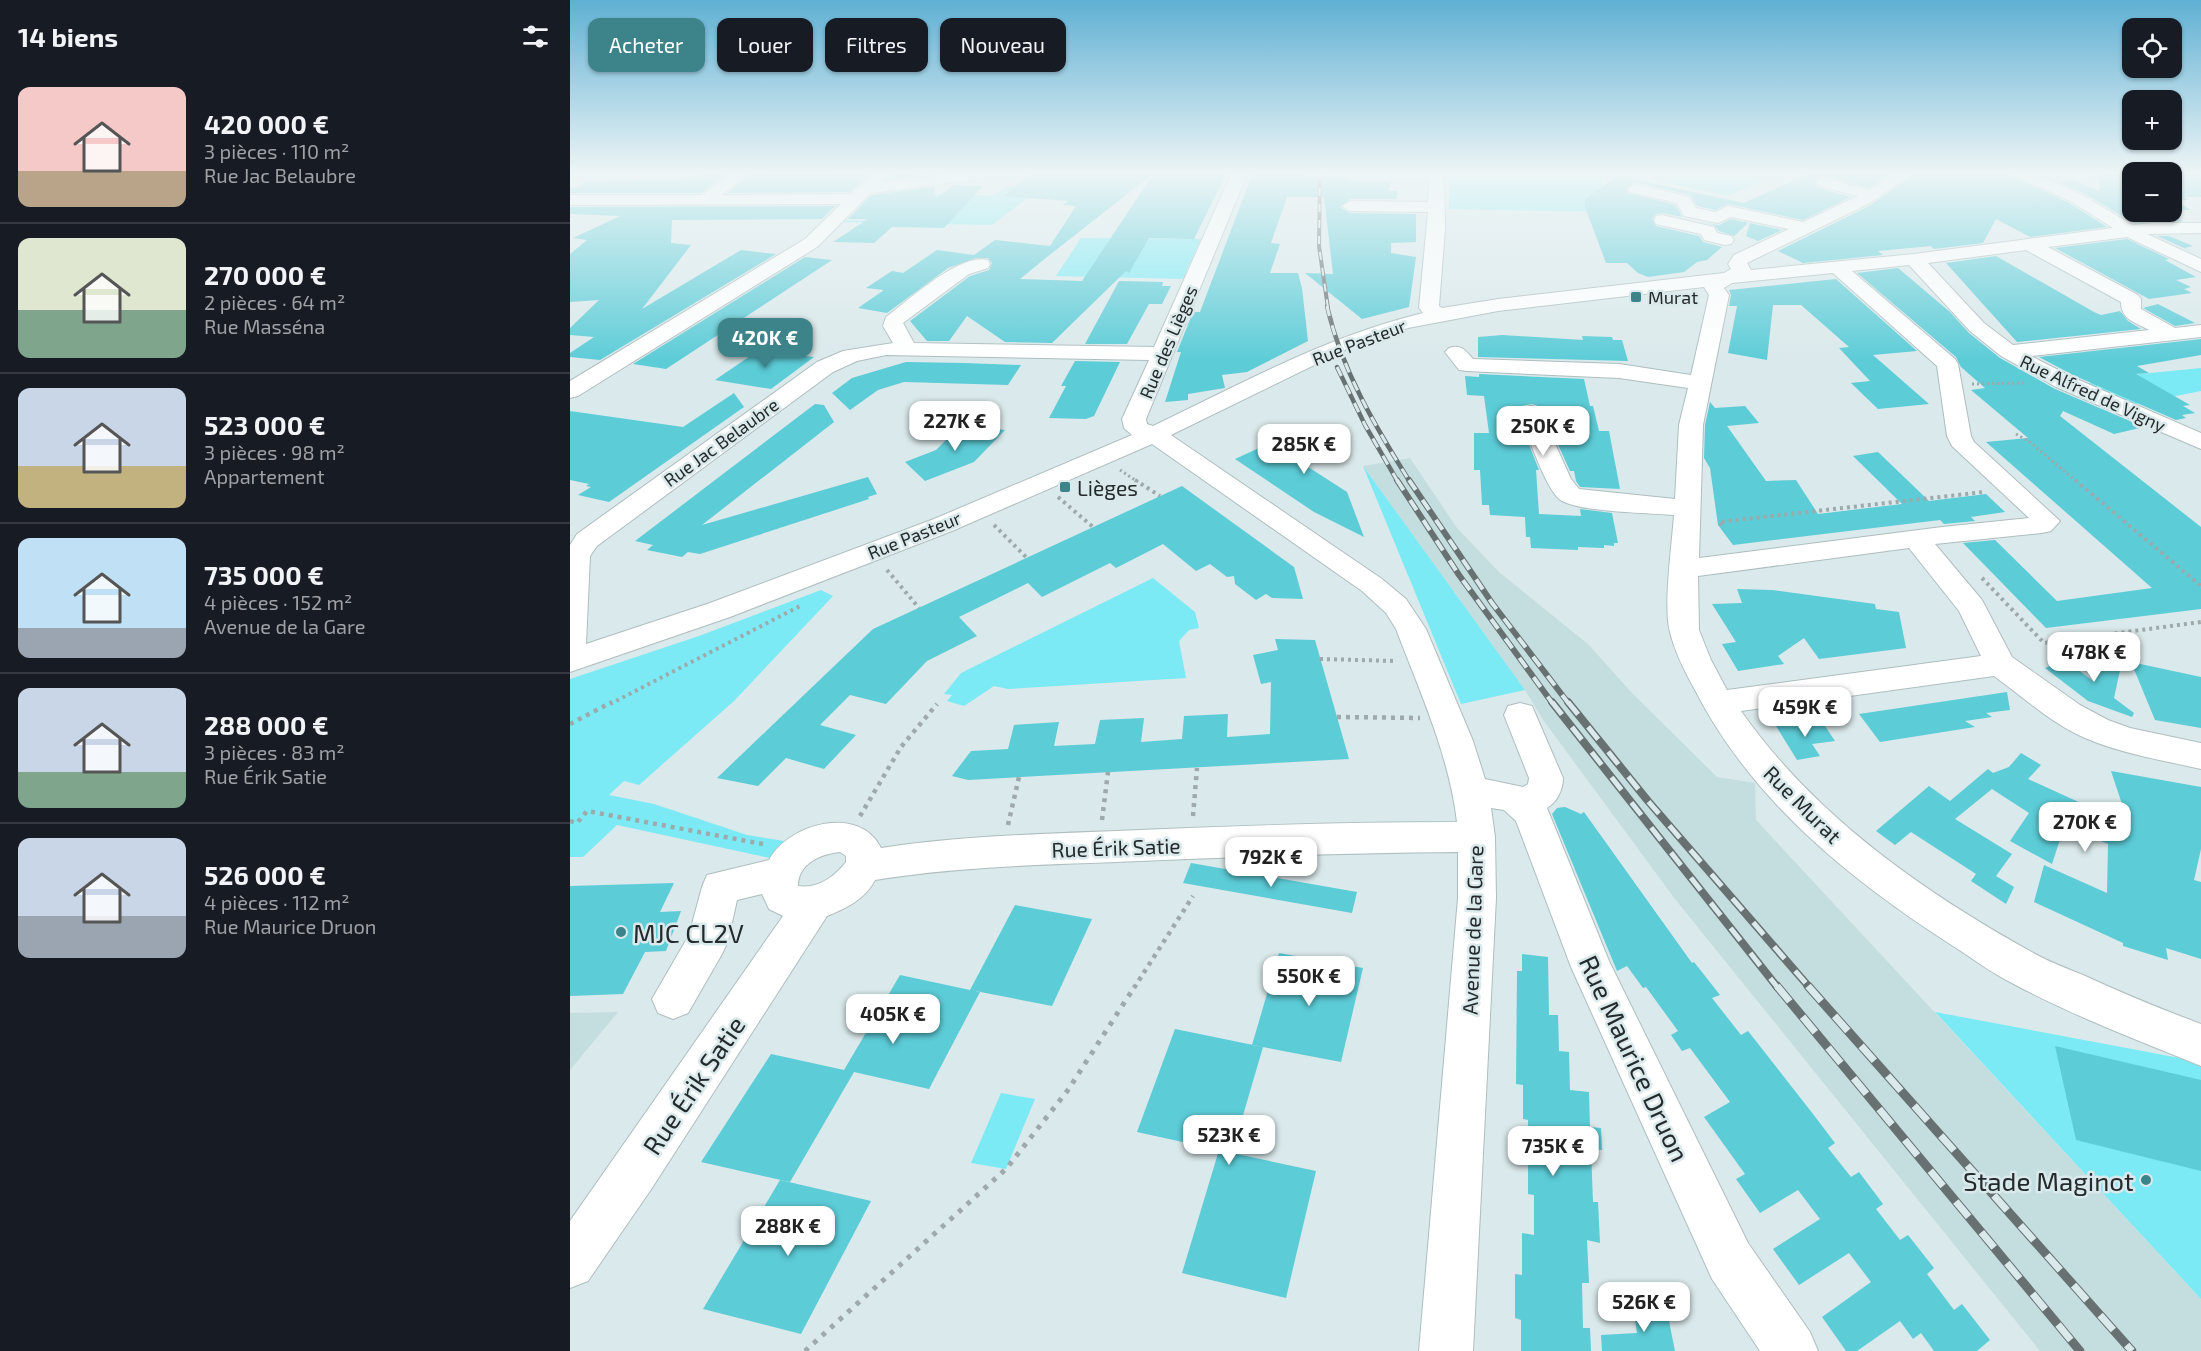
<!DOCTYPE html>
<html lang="fr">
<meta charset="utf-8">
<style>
body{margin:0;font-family:"Exo 2",sans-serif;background:#242831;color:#f1f3f6;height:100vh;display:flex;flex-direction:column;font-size:22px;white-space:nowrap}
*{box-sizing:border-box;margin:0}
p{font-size:20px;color:#9ea1a6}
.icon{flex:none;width:33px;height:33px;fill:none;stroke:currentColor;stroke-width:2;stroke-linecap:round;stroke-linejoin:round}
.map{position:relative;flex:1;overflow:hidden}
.details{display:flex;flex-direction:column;background:#171b24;width:570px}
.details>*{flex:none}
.guide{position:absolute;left:18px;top:18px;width:570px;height:54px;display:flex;gap:12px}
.fabs{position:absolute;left:1552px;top:18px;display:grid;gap:12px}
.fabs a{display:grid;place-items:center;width:60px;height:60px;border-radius:12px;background:#171b24;box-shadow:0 2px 4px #0004;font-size:30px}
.price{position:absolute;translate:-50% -51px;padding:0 14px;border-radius:12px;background:#fff;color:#222;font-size:20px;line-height:39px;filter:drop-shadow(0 2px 3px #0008)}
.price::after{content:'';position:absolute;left:50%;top:36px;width:18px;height:14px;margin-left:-9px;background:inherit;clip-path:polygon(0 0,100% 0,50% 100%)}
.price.on{background:#3c838a;color:#fff}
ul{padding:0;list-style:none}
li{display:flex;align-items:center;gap:18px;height:150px;padding:0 18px}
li+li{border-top:2px solid #363941}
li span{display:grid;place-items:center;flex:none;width:168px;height:120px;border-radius:12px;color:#555}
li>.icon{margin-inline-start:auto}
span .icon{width:72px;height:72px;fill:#fffc;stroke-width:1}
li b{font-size:26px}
h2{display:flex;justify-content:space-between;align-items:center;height:72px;padding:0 18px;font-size:26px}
.chip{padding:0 21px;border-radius:12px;background:#171b24;box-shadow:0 2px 4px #0004;font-size:21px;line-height:54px}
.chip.on{background:#3c838a;color:#fff}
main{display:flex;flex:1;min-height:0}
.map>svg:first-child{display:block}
</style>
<main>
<section class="details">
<h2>14 biens<svg class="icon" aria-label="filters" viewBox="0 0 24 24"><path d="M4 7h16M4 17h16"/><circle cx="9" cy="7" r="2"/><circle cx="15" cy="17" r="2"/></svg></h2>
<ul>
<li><span style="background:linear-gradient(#f6c9c9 70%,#b9a48a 0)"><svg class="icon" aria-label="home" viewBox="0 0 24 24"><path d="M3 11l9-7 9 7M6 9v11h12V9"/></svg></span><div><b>420 000 €</b><p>3 pièces · 110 m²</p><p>Rue Jac Belaubre</p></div></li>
<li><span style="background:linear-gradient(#dfe7d0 60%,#7fa58c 0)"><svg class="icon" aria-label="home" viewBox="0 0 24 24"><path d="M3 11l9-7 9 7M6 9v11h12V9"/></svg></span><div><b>270 000 €</b><p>2 pièces · 64 m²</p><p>Rue Masséna</p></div></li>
<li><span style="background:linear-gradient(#c9d6e8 65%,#c2b280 0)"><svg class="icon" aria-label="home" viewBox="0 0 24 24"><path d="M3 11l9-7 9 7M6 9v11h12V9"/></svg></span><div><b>523 000 €</b><p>3 pièces · 98 m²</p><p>Appartement</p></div></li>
<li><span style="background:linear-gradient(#bfe0f5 75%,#9aa5b1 0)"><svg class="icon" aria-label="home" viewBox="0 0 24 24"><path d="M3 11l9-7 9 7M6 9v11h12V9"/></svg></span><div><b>735 000 €</b><p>4 pièces · 152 m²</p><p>Avenue de la Gare</p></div></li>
<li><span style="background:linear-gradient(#c9d6e8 70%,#7fa58c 0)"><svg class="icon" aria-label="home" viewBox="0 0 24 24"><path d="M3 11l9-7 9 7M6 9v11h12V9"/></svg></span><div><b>288 000 €</b><p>3 pièces · 83 m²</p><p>Rue Érik Satie</p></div></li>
<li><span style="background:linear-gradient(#c9d6e8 65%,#9aa5b1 0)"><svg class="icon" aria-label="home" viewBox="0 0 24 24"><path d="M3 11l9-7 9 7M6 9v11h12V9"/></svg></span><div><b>526 000 €</b><p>4 pièces · 112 m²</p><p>Rue Maurice Druon</p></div></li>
</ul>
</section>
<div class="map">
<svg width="1631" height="1351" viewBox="0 0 1631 1351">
<rect width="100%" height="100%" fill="#dae9eb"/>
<!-- built -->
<path fill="#c4dddf" d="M840 458 887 528 929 572 1019 645 1061 692 1147 777 1185 783 1186 820 1631 1299V1351H1470L1105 899 974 721 955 690 793 466Z
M48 1012 0 1070V1013Z"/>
<!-- green -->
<path fill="#7ceaf4" d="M879 172H1031L1036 212 879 209Z
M1112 172H1210L1158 196 1092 182Z
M437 186 472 187 422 225 270 222 273 220 319 221 321 206 288 205 295 197 388 194 422 196Z
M511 238 631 239 613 279 486 276Z
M1631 368V391L1561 405 1514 384 1541 379 1539 377Z
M793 466 955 690 891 704Z
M583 578 625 612 629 628 619 630 609 641 616 678 438 689 424 686 394 706 377 701 382 695 374 694 391 673Z
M251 590 263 596 164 701 69 785 54 781 39 795 84 804 177 835 221 842 200 858 47 825 13 857H0V679L129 636Z
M1365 1012 1631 1062V1299Z
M431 1093 465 1099 436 1169 401 1163Z"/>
<!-- building -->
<path fill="#5cccd7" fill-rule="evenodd" d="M134 172H160L131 193H0V187H8L17 181 112 180 127 177Z
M182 172H203L198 175H261L265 172H302L280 192 158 193Z
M323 172H361L362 174 318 179Z
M486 172H657L624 239 579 238 559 273 556 271 482 343 435 342 397 316 379 341H357L340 321 400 276 419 270 422 263 418 258H406L378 268 317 313 288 308 314 290 296 288 322 271 333 273 367 250 404 255 425 240 480 246 506 206 493 205 498 201 434 196 459 175 486 174ZM584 173 512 281 450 279 477 257Z
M683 172 733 173V176L774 178 781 181 821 182 818 191H828L826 199H780L770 207 780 213 846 214V242L821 243V253L846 257 839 307 792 319 735 273 763 274 754 197H717L701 243 710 244 700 273H728L732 288 738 341 677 372 652 375 655 388 618 394V400L595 402 611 352H607L623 312H630Z
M1242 172H1323L1299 188 1256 176 1248 178 1245 184 1248 188 1281 197 1233 220 1158 204 1145 210 1127 206 1120 195 1065 182 1056 189 1058 193 1106 205 1112 217 1093 213 1086 214 1082 219 1086 226 1129 236 1133 242 1152 247 1137 260 1127 262 1114 272 1078 277 1068 273 1057 263H1036L1015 207V199L1049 176 1174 203Z
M1347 172H1424L1443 176 1501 204 1537 227 1460 237 1426 219 1413 243 1364 249 1361 246 1308 251 1313 255 1233 263 1208 251 1299 206Z
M1530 172H1631V197H1614L1619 200H1605L1621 210H1602V172H1563V212H1592L1613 221 1564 223 1515 194 1489 182 1504 180 1529 191Z
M384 185 413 186 374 228 322 227 304 243 263 242 298 219H278L302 195 364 187 366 198Z
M265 206 252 219 102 220 101 243 121 245 72 309 171 250 206 254 30 360 0 357V353L24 337 0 335V328L29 300 0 302V254L17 240 3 238 50 216 0 214V207Z
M1161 219 1178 223 1164 236 1149 231 1144 225 1135 223 1149 225Z
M1180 223 1212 230 1188 241 1176 236Z
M1587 236H1599L1623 246 1615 248 1630 255Z
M1557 239 1599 259 1595 260 1626 277 1606 280 1621 287 1614 289 1622 293 1579 299 1485 248Z
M1426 256 1524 312 1531 315 1550 311 1558 321 1571 329 1447 342 1376 263Z
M235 257 262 260 96 369 63 364Z
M1328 268 1380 312 1399 333 1430 358 1485 389 1574 427 1544 434 1493 411 1490 416 1631 527V609L1476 628 1393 543 1425 540 1487 601 1582 588 1416 442 1458 438 1401 390 1415 388 1391 367 1386 357 1287 273Z
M1266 279 1347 351 1303 355 1359 404 1308 409 1281 383 1300 381 1269 348 1279 347 1231 305H1203L1197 360 1158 353 1167 306H1159L1161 295 1159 290Z
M549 281 593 282 592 286H601L592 304H579L557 344H515Z
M1588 304 1625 323 1605 326 1573 308Z
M932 335 1013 340 1012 336 1042 337 1043 340H1052L1058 361 908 357V337Z
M1631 339V355L1567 366 1579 373 1566 374 1620 405 1613 406 1625 413 1612 415 1616 418 1606 420 1503 375 1469 357Z
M189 350 244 357 201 389 145 380Z
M505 361 550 362 524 416 516 419 479 418 496 386H491Z
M336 362 394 363 451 365 438 385 334 382 308 390 280 410 262 393 282 378Z
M909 374 1014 379 1020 406H1023L1029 431H1039L1050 489 1010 487 1006 481 1004 471H1000L971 407 962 404 952 406 947 414 969 470H966L969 514 1011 516 1010 509 1042 513 1048 543H1044V546L1034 545V548L1008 547V550L961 548 960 537H956L955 517 920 515 919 505H912L910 470H904V433H919L914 396 897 395 895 376 909 377Z
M164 393 174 407 39 502 8 495 21 487 16 486 19 484 0 480V411L113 427Z
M1140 402 1145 408 1175 406 1189 423 1157 426 1196 481 1226 480 1248 514 1332 504 1283 456 1308 452 1359 501 1416 494 1435 512 1401 517 1405 521 1374 524 1370 520 1163 545 1148 525 1140 468 1134 458 1135 425Z
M245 404 254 405 264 422 132 525 298 477 307 494 298 497 299 499 130 554 118 552 112 557 77 550 83 545 65 541Z
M397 425 435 430 404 462 355 481 335 462 366 450 376 440H381Z
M758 425 767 448 718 454 777 492 794 537 744 512 665 459 730 429Z
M612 486 724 567 733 599 702 598 696 594 686 600 665 584 664 576 657 577 640 564 626 571 593 544 546 568 540 563 472 597 458 583 389 617 407 636 357 661 316 704 280 695 250 725 286 735 254 769 216 758 188 786 147 778 303 629Z
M1167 589 1202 590 1305 604 1306 609 1329 612 1336 648 1249 659 1234 638 1208 656 1214 664 1168 671 1152 644 1166 642 1142 604 1172 603Z
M705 639 745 640 779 759 398 780 382 776 401 751 438 749 444 725 489 722 484 746 525 744 530 720 574 718 571 742 612 739 614 716 658 714 657 737 700 734 701 682 691 684 683 655 708 650Z
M1528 656 1552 661 1544 698 1564 713 1562 717 1518 701 1475 668 1495 660 1523 681Z
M1561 662 1631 677V728L1585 720Z
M1437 692 1440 710 1416 713 1422 717 1395 721 1405 727 1310 742 1289 714Z
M1251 720 1265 741 1242 744 1250 756 1227 760 1206 726Z
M1451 753 1471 765 1458 779 1559 825 1541 771 1631 787V849L1624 880 1631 882V959L1596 948 1598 960 1553 946V943L1464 902 1474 865 1537 893 1538 844 1495 824 1482 864 1440 841 1459 813 1422 789 1385 819 1442 854 1426 876 1444 887 1436 904 1401 881 1406 874 1341 832 1325 845 1306 831 1359 786 1380 801 1418 769 1423 773 1439 767Z
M995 807 1011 814 1014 812 1122 963 1124 962 1150 995 1142 998 1171 1035 1178 1031 1243 1114 1265 1143 1258 1148 1281 1177 1289 1172 1313 1204 1306 1209 1330 1240 1338 1235 1364 1268 1357 1274 1384 1310 1392 1304 1420 1340 1407 1351H1364L1351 1333 1343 1339 1330 1321 1287 1351H1276L1252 1317 1301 1282 1279 1253 1229 1285 1203 1249 1250 1219 1228 1190 1190 1213 1166 1179 1175 1174 1134 1117 1160 1102 1120 1048 1112 1051 1101 1035 1108 1031 1076 987 1073 988 1057 966 1047 971 982 814 987 808Z
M621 863 787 892 782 913 613 883Z
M104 883 90 912 111 911 96 951 75 952 53 994 0 996V886Z
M445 905 522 919 482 1006 400 990 410 992 359 1089 284 1072 220 1182 131 1162 201 1054 274 1070 330 975 400 990Z
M709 953 793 968 771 1062 682 1045Z
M952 954 978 957 979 1015H988L989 1051 999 1052 1000 1090 1019 1092 1020 1127 1031 1128 1032 1150 1021 1149 1023 1202H1028L1030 1243 1017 1240 1019 1283H1012L1013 1328H1020L1021 1351H951V1320L945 1318V1274L952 1275V1233L964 1235V1195L958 1194V1120L953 1119V1085L946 1084 947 971H952Z
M605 1029 693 1047 662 1153 746 1171 716 1298 612 1273 649 1150 567 1132Z
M1485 1046 1631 1080V1171L1506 1140Z
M210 1180 301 1201 231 1334 133 1309Z
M1096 1306 1105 1351H1032L1031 1335 1067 1333 1063 1308Z"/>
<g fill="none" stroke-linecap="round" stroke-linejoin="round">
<defs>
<path id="minor" d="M163 172H180L152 195 281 194 305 172H321L312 182 396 172H437L429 177 301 193 247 247 8 396 0 398V381L235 239 271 204 0 205V195H132Z
M662 172H678L576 419 577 424 583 426C671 384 757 336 853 313L849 308 858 212 780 211 772 206 780 201 858 202 859 180 781 179 776 177 774 172H874L875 229 869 306 872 308 928 299 1154 273 1161 269 1158 264 1164 255 1219 229 1161 217 1148 223 1114 216 1107 203 1060 192 1058 189 1066 184 1119 197 1126 208 1145 212 1158 206 1233 222 1288 196 1249 186 1247 183 1249 180 1255 178 1299 190 1327 172H1345L1298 204 1177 263 1181 270 1344 254 1543 228 1502 202 1445 175 1443 172H1462L1514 196 1563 225 1583 223H1631V233L1577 234 1631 259V272L1557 237 1478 247 1568 295 1571 299V309L1605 328 1631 325V337L1461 356 1502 377 1631 433V449L1486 387 1431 356 1400 331 1339 265 1282 271 1385 359 1388 364 1401 436 1404 442 1490 521 1481 531 1472 533 1365 544 1412 600 1442 657 1510 705 1538 720 1560 728 1631 743V769C1592 760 1552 754 1515 738 1482 724 1453 697 1424 676L1171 711C1245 817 1356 894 1467 955 1482 963 1498 969 1513 975 1552 993 1591 1009 1631 1024V1066C1567 1040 1501 1015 1440 982 1420 972 1402 958 1383 946 1280 880 1182 801 1125 690 1115 672 1105 653 1100 632 1093 607 1102 544 1104 515 1078 513 1013 512 992 501 976 492 957 432 949 413L953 408 961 406 969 408 1001 479 1009 489 1105 499 1109 425 1118 388 1049 378 897 371 889 370 875 352 879 348C891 344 895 350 903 359L1049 364 1121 375 1139 295 1134 287 928 311 838 328 775 350 601 435 812 579 836 599 856 629 903 741 915 779 953 787 958 784 959 778 934 715 938 706 950 703 962 706 993 778C993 790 987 802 977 808L1039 961 1178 1243 1240 1332 1248 1351H1190L1142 1279 1001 967 946 821 934 810 921 808 925 837 926 898 903 1351H849L888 898V852C774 853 660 857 546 862 466 865 385 867 305 880 295 899 277 908 257 916L82 1188 18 1281 0 1288V1221L213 916 199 909 192 894 167 900 158 941 152 954 118 1013 103 1019 88 1013 82 999 119 935 132 887 137 875 199 860C218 824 289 804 311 848 389 836 468 834 546 831 660 826 773 822 887 822 879 755 850 692 826 629L816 613 792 591 582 444 382 531 160 617 0 672V545L7 534 247 362 273 351 323 343 313 326 316 317C339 300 389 253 418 260L420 264 418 268 399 274 333 323 344 343 584 347ZM1456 250 1551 302C1551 320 1565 322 1579 330L1443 345 1414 323 1358 263ZM1263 273 1367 366 1377 436 1382 446 1459 518 1372 527 1129 558 1133 425 1159 295 1154 288 1162 283ZM316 355 579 360 552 419 554 428 562 435 364 519 140 603 16 644 20 556 27 546 263 372 287 361ZM1339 548 1389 611 1411 656 1157 690 1141 660 1129 630 1128 576ZM270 852 276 856V862C264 877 248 889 228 886 228 864 250 854 270 852Z
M1092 215 1144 227 1147 233 1161 236 1164 240 1161 244 1155 245 1134 240 1131 234 1086 224 1084 220 1086 216Z"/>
</defs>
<!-- minor casing -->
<use href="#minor" stroke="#aebdbe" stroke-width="2"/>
<!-- path-far3 -->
<path stroke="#9da9ab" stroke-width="3" stroke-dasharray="2 3" stroke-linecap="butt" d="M1402 384 1455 383
M1446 434 1460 442 1507 482
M550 470 568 482"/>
<!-- path-far2 -->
<path stroke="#9da9ab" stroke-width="4" stroke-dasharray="3 4" stroke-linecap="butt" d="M565 480 590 496
M1505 480 1631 586
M488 497 523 527
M424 525 457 558
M1152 525 1149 522 1414 492
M317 570 349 608
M1412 578 1474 643 1631 622
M750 659 827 661
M40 704 232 605"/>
<!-- path-far1 -->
<path stroke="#9da9ab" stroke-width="4.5" stroke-dasharray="4 5" stroke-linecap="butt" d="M767 717 850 718
M0 724 42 702
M290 816 331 747 367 704
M623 816 627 768
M532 820 538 772
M0 821 7 823 17 811 198 845
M438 825 449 777
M564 988 623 896"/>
<!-- path -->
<path stroke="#9da9ab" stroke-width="5" stroke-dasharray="4.5 7" stroke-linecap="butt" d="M235 1351 436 1169 498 1090 565 986"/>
<!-- minor -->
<use href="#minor" fill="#fff" fill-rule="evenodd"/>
<defs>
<path id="rail-far4" d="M750 172 749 246 758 308"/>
<path id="rail-far3" d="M757 306C772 371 805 426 840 482
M767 367 795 425 828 482"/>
<path id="rail-far2" d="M827 480 889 575 983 704
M839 480 922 603 999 704"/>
<path id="rail-far1" d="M982 702 1208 988
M998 702 1078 801 1240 988"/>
<path id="rail" d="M1207 986 1510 1351
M1238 986 1562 1351"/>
</defs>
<!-- rail-far4 casing -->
<use href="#rail-far4" stroke="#687172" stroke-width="4"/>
<!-- rail-far3 casing -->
<use href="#rail-far3" stroke="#687172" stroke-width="4.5"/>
<!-- rail-far2 casing -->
<use href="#rail-far2" stroke="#687172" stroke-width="6"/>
<!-- rail-far1 casing -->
<use href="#rail-far1" stroke="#687172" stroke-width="8"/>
<!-- rail casing -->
<use href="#rail" stroke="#687172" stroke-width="9"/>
<!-- rail-far4 -->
<use href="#rail-far4" stroke="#dae9eb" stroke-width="2" stroke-dasharray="8" stroke-linecap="butt"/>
<!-- rail-far3 -->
<use href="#rail-far3" stroke="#dae9eb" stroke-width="3" stroke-dasharray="10" stroke-linecap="butt"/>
<!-- rail-far2 -->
<use href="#rail-far2" stroke="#dae9eb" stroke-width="4" stroke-dasharray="12" stroke-linecap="butt"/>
<!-- rail-far1 -->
<use href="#rail-far1" stroke="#dae9eb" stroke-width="5" stroke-dasharray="16" stroke-linecap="butt"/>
<!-- rail -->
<use href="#rail" stroke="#dae9eb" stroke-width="7" stroke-dasharray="20" stroke-linecap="butt"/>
</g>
<!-- sky -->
<linearGradient id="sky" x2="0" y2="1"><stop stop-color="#5fb0d3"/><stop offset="0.48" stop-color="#eef5f6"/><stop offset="1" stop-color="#eef5f6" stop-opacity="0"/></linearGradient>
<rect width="1631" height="361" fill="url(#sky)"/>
<!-- markers -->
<g fill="#3c838a" stroke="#dae9eb" stroke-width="2">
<rect x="1060" y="291" width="12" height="12" rx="3"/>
<rect x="489" y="481" width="12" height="12" rx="3"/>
<circle cx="51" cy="932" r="6"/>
<circle cx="1576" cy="1180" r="6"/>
</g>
<g text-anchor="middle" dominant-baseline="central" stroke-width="5" stroke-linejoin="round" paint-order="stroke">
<!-- far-poi labels -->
<g font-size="18" fill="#252b2c" stroke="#dae9eb" text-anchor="start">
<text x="1078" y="297">Murat</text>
</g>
<!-- far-street labels -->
<g font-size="18" fill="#252b2c" stroke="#dae9eb">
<text transform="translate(598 342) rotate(-67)">Rue des Lièges</text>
<text transform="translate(789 342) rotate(-21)">Rue Pasteur</text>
<text transform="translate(1523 393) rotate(25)">Rue Alfred de Vigny</text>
<text transform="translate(151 442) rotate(-36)">Rue Jac Belaubre</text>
<text transform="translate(344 535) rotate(-22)">Rue Pasteur</text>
</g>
<!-- poi labels -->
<g font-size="21" fill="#252b2c" stroke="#dae9eb" text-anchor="start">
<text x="507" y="487">Lièges</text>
</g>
<!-- street labels -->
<g font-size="21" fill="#252b2c" stroke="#dae9eb">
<text transform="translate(1233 804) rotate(45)">Rue Murat</text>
<text transform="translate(546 847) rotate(-2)">Rue Érik Satie</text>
<text transform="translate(902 930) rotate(-88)">Avenue de la Gare</text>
</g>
<!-- near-poi labels -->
<g font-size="26" fill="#252b2c" stroke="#dae9eb" text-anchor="start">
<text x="63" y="932">MJC CL2V</text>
<text x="1564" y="1180" text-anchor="end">Stade Maginot</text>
</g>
<!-- near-street labels -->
<g font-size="26" fill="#252b2c" stroke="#dae9eb">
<text transform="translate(1065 1058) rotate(65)">Rue Maurice Druon</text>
<text transform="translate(123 1085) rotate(-56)">Rue Érik Satie</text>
</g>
</g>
</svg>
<div class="fabs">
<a><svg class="icon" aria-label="locate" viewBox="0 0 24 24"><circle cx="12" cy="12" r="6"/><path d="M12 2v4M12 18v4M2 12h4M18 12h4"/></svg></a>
<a>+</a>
<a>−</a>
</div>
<b class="price on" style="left:195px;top:369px">420K €</b>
<b class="price" style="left:385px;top:452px">227K €</b>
<b class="price" style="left:973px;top:457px">250K €</b>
<b class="price" style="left:734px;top:475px">285K €</b>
<b class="price" style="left:1524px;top:683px">478K €</b>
<b class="price" style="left:1235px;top:738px">459K €</b>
<b class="price" style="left:1515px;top:853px">270K €</b>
<b class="price" style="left:701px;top:888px">792K €</b>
<b class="price" style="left:739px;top:1007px">550K €</b>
<b class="price" style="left:323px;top:1045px">405K €</b>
<b class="price" style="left:659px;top:1166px">523K €</b>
<b class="price" style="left:983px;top:1177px">735K €</b>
<b class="price" style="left:218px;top:1257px">288K €</b>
<b class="price" style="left:1074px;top:1333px">526K €</b>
<div class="guide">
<a class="chip on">Acheter</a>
<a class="chip">Louer</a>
<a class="chip">Filtres</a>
<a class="chip">Nouveau</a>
</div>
</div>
</main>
